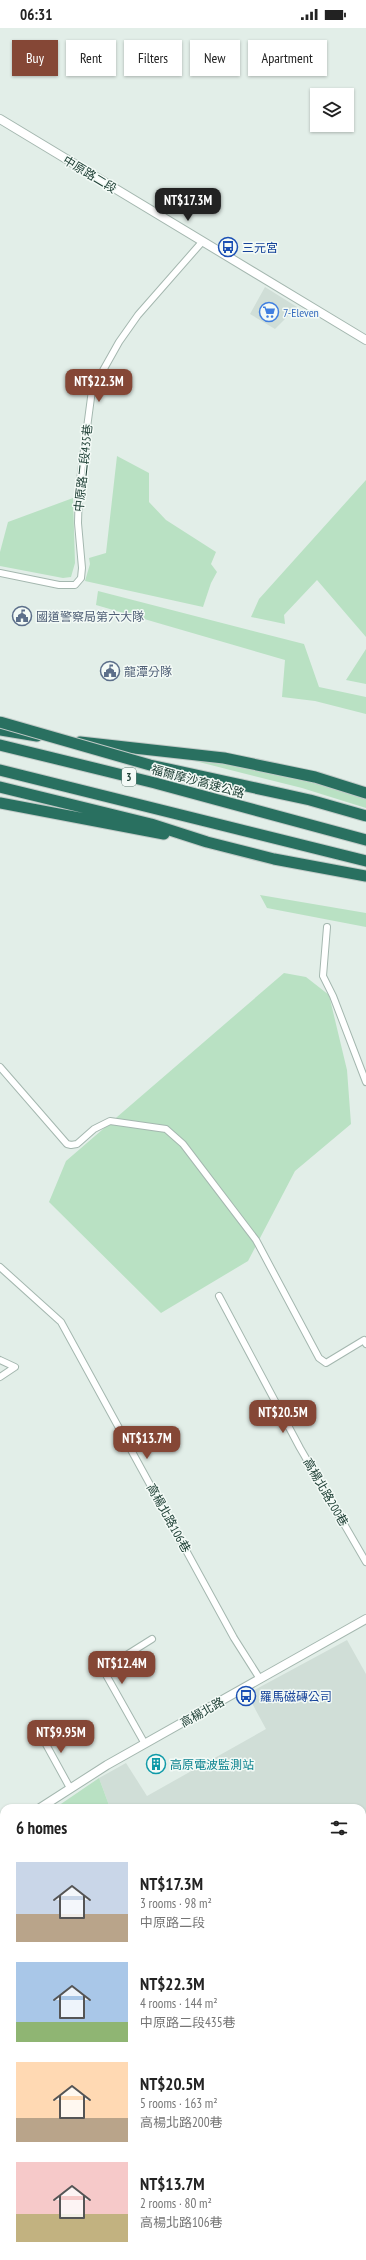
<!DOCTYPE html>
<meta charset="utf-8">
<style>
body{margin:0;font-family:"PT Sans Narrow","Noto Sans TC",sans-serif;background:#f6f6f6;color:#222;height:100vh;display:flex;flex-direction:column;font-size:15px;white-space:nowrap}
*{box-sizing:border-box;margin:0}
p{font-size:13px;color:#767676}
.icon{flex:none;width:22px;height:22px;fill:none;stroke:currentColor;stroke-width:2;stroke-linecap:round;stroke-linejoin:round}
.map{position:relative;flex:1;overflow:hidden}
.panel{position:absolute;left:0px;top:1776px;width:366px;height:456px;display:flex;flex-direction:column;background:#fff;border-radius:12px 12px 0 0;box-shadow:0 1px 3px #0004}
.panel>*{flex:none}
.banner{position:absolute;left:12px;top:12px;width:342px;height:36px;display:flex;gap:8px}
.buttons{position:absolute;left:310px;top:60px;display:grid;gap:8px}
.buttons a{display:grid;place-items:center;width:44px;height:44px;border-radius:0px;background:#fff;box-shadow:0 1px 3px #0004;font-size:20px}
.price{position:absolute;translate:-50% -34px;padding:0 9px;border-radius:8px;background:#854736;color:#fff;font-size:13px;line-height:26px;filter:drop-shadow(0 1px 2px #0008)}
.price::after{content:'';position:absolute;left:50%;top:24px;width:12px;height:9px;margin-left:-6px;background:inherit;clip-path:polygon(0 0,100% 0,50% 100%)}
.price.on{background:#222;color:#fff}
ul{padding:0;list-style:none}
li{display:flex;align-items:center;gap:12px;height:100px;padding:0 16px}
li span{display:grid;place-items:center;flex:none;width:112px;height:80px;border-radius:0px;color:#555}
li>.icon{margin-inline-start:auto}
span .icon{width:48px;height:48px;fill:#fffc;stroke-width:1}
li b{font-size:17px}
h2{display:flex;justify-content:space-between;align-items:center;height:48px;padding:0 16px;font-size:17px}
.tag{padding:0 14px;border-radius:0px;background:#fff;box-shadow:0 1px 3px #0004;font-size:14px;line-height:36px}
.tag.on{background:#854736;color:#fff}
.status{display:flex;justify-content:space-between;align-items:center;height:28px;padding:0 20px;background:#fff;direction:ltr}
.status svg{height:11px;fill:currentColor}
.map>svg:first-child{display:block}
</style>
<div class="status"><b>06:31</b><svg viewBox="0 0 49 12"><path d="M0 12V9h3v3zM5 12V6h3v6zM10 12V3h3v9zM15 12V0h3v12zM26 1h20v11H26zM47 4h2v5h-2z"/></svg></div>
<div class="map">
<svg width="366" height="2232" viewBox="0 0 366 2232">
<rect width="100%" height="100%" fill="#e2eee8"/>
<!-- built -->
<path fill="#d0ded7" d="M265 259 297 279 275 301 250 286Z
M347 1612 366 1646V1886L362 1879V1780H110L99 1750 126 1735 147 1768 266 1701 247 1666Z"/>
<!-- green -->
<path fill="#b9e1c3" d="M117 428 149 445V474L166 492 216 524 211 536 217 544 211 555 203 579 85 553 90 536 89 530 106 525Z
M366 452V609L317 552 284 587 285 596 251 589 259 571Z
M73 470 75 535 71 549 63 550 0 538V524L8 494Z
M98 563 304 616 319 659 366 669V686L315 673 282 669 285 632 96 577Z
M366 621V656L346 652Z
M187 731 255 740 288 746 366 770V780L302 760Z
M260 867 366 885V899L267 880Z
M284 945 306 949 329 967 347 1042 351 1096 295 1143 248 1233 161 1285 49 1174 66 1133Z
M99 1750 110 1780H55Z
M4 1816V1975L0 1977V1819Z"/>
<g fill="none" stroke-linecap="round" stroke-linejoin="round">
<defs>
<path id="minor" d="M0 545 59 557H75L81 550 82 540 78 495 79 460 92 362 119 314 138 287 202 214
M327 899 323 948 333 968 366 1054
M0 1039 67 1116 71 1117 77 1116 94 1101 110 1093 166 1101 183 1116 256 1212 319 1330 326 1335 364 1312 366 1316
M0 1239 61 1294 234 1610 260 1651
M219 1268 300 1420 366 1534
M0 1332 15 1339 0 1349
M37 1700 70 1760
M145 1716 105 1645 109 1638 152 1611
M77 2228 79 2232"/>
<path id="tertiary" d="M0 91 366 312
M40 1780 107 1737 366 1591
M0 1811 4 1808"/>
<path id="primary" d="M0 2020 4 2025
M0 2035 4 2040
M150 2228 152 2232
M161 2228 164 2232"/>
<path id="motorway" d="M0 702 37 708
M80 714 224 730 315 749 366 765
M0 717 155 755 366 812
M0 742 366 833
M0 759 151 796 207 814 274 831 366 848
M0 775 164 806"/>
</defs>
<!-- minor casing -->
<use href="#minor" stroke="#a4b7af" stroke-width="8"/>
<!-- tertiary casing -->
<use href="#tertiary" stroke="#a4b7af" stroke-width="10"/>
<!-- primary casing -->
<use href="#primary" stroke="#c1cac7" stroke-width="12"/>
<!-- motorway casing -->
<use href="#motorway" stroke="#c1cac7" stroke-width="13"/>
<!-- minor -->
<use href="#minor" stroke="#fff" stroke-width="6"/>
<!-- tertiary -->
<use href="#tertiary" stroke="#fff" stroke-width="8"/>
<!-- primary -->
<use href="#primary" stroke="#62a894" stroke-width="10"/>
<!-- motorway -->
<use href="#motorway" stroke="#297060" stroke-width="11"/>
<defs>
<path id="motorway-bridge" d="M0 694 150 737 310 772 366 788"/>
</defs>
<!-- motorway-bridge casing -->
<use href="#motorway-bridge" stroke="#c1cac7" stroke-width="13" stroke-linecap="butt"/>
<!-- motorway-bridge -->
<use href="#motorway-bridge" stroke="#297060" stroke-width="11"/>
</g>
<!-- icons -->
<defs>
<symbol id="bus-ring" viewBox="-11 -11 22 22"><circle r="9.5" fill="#f3faf6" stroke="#1a4fb4" stroke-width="1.5"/><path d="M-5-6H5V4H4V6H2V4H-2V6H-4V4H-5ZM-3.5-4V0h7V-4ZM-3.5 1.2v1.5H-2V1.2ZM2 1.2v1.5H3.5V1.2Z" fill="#1a4fb4"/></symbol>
<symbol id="supermarket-ring" viewBox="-11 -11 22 22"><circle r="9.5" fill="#f3faf6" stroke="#3f7fe0" stroke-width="1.5"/><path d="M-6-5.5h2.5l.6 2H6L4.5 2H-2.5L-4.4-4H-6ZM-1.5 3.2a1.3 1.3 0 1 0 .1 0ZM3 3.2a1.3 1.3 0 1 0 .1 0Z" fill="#3f7fe0"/></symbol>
<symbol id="civic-ring" viewBox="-11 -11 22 22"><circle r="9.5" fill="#f3faf6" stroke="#5c6f8a" stroke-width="1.5"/><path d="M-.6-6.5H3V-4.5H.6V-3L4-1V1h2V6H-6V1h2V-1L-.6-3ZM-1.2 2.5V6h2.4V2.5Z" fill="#5c6f8a"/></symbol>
<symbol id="building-ring" viewBox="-11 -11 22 22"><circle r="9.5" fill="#f3faf6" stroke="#0f9aa8" stroke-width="1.5"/><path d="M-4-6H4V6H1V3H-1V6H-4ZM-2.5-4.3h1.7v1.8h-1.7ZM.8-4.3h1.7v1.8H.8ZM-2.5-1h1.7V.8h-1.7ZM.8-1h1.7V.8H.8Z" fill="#0f9aa8"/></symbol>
</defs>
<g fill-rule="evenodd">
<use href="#bus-ring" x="217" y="208" width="22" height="22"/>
<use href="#supermarket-ring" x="258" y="273" width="22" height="22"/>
<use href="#civic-ring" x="11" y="577" width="22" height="22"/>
<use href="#civic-ring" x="99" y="632" width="22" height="22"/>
<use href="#bus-ring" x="235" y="1657" width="22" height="22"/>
<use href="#building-ring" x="145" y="1725" width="22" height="22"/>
</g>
<g text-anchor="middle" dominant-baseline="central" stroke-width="3" stroke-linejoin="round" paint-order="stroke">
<!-- shield labels -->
<rect fill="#f3faf6" stroke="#5f7870" stroke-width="1" x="122" y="740" width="14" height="18" rx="3"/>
<g font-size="11" font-weight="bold" fill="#204137">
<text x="129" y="749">3</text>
</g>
<!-- street labels -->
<g font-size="12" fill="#204137" stroke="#f3faf6">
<text transform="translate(90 146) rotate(31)">中原路二段</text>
<text transform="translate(83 440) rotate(-84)">中原路二段435巷</text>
<text transform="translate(198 753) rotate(15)">福爾摩沙高速公路</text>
<text transform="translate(326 1464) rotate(60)">高楊北路200巷</text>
<text transform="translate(169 1490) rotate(61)">高楊北路106巷</text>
<text transform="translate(202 1684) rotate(-29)">高楊北路</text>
</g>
<!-- transit labels -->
<g font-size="12" fill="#164399" stroke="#f3faf6" text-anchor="start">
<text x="242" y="219">三元宮</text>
<text x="260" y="1668">羅馬磁磚公司</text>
</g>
<!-- shop labels -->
<g font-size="12" fill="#366cbe" stroke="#f3faf6" text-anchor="start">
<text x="283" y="284">7-Eleven</text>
</g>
<!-- service labels -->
<g font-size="12" fill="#4e5e75" stroke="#f3faf6" text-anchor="start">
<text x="36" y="588">國道警察局第六大隊</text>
<text x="124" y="643">龍潭分隊</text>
</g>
<!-- culture labels -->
<g font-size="12" fill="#0d838f" stroke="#f3faf6" text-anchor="start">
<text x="170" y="1736">高原電波監測站</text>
</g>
</g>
</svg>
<div class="buttons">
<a><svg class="icon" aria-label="layers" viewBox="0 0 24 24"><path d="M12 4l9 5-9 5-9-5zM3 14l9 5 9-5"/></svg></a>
</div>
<b class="price on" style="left:188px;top:194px">NT$17.3M</b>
<b class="price" style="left:99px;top:375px">NT$22.3M</b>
<b class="price" style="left:283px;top:1406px">NT$20.5M</b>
<b class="price" style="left:147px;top:1432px">NT$13.7M</b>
<b class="price" style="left:122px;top:1657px">NT$12.4M</b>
<b class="price" style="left:61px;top:1726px">NT$9.95M</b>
<div class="banner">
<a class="tag on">Buy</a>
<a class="tag">Rent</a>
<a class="tag">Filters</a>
<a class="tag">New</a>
<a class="tag">Apartment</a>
</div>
<section class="panel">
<h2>6 homes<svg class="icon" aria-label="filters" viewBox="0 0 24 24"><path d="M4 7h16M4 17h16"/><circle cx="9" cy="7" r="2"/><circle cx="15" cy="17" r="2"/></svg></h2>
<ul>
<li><span style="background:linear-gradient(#c9d6e8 65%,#b9a48a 0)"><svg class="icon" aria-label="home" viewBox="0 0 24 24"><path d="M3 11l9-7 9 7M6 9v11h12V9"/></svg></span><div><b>NT$17.3M</b><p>3 rooms · 98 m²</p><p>中原路二段</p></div></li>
<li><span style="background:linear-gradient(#a9c7e8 75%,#8fb573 0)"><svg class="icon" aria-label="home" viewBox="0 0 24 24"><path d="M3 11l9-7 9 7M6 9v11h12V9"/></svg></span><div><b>NT$22.3M</b><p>4 rooms · 144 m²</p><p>中原路二段435巷</p></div></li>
<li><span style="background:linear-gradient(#ffd9b3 70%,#b9a48a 0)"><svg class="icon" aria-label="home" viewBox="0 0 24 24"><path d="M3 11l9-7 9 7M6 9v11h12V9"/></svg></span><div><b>NT$20.5M</b><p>5 rooms · 163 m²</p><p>高楊北路200巷</p></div></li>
<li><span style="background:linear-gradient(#f6c9c9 65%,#c2b280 0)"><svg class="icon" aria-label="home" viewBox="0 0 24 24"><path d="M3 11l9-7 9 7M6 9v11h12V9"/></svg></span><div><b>NT$13.7M</b><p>2 rooms · 80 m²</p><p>高楊北路106巷</p></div></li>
</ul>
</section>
</div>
